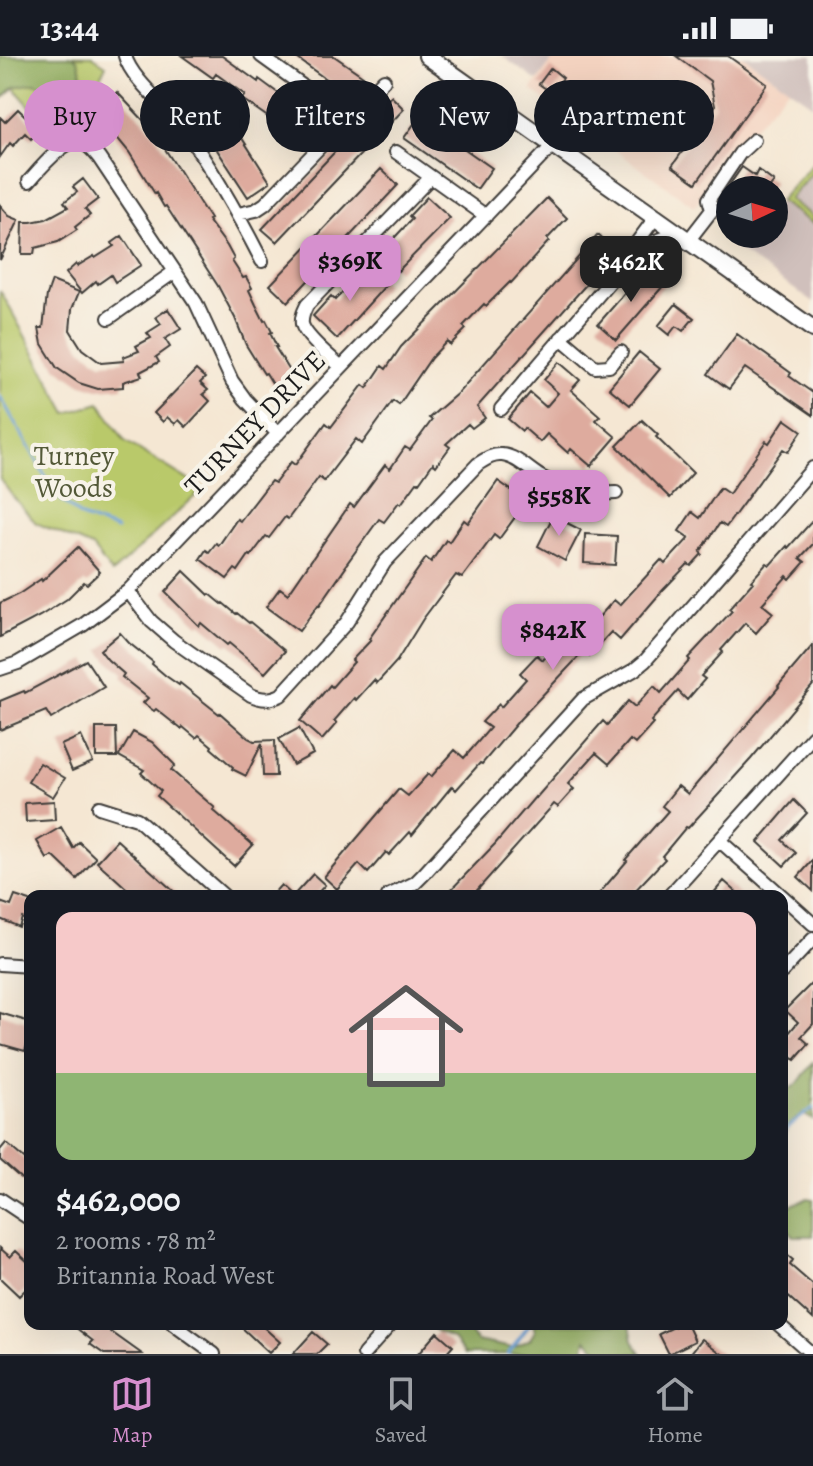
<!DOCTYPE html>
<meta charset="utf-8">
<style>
body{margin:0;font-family:Alegreya,serif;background:#242831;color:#f1f3f6;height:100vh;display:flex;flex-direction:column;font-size:30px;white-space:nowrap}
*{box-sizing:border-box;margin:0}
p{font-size:26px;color:#9ea1a6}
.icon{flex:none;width:44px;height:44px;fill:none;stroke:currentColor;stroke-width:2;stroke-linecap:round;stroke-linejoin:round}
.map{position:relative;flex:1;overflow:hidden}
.side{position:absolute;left:24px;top:834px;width:764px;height:440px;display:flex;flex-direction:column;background:#171b24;border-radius:16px;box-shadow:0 8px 32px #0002}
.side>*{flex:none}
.top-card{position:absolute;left:24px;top:24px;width:766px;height:72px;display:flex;gap:16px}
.needle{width:52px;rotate:86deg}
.controls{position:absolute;left:716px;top:120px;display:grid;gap:16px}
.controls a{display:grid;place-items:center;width:72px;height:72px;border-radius:50%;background:#171b24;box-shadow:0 8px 32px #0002;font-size:40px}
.price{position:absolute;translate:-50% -68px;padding:0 18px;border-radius:16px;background:#d690ce;color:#111;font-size:26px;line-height:52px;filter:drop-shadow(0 2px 4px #0008)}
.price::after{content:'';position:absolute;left:50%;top:48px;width:24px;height:18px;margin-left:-12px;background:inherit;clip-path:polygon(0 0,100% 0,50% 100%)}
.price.current{background:#222;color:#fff}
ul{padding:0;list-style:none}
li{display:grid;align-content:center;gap:16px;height:424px;padding:0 32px}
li+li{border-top:2px solid #363941}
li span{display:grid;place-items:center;height:248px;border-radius:16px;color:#555}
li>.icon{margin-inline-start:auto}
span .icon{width:144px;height:144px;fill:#fffc;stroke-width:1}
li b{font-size:34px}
.pill{padding:0 28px;border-radius:36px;background:#171b24;box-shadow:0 8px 32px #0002;font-size:28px;line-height:72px}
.pill.current{background:#d690ce;color:#111}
.status{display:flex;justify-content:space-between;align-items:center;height:56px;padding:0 40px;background:#171b24;direction:ltr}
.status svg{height:22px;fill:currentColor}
.menu{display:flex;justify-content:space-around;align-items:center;height:112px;border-top:2px solid #363941;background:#171b24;font-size:22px;color:#9ea1a6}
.menu a{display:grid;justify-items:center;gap:4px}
.menu .current{color:#d690ce}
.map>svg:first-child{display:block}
</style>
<div class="status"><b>13:44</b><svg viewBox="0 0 49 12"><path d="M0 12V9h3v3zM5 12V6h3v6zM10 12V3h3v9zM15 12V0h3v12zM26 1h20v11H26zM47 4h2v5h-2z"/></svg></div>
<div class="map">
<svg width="813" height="1298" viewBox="0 0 813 1298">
<rect width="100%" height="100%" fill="#f7f3e8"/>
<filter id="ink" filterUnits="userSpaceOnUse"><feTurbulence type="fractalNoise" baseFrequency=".0125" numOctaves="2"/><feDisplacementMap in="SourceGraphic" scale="16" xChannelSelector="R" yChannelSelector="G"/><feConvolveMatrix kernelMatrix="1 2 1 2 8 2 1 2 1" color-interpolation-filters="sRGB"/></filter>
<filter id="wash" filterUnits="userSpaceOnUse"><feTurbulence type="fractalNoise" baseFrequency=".006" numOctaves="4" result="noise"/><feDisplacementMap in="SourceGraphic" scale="32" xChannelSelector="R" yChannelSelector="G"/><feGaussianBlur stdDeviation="1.8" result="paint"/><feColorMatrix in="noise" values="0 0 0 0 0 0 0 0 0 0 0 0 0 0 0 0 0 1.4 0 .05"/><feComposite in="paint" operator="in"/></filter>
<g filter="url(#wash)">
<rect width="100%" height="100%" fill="#f5e7d3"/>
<!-- built -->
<path fill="#f4d3c0" d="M556 0H743L789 32 722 107 695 151 531 34Z"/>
<!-- industrial -->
<path fill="#d0c0bc" d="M502 0H556L537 25Z
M743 0H813V49Z
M813 107V246L736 193 750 178H774V151Z"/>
<!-- green -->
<path fill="#b9c96b" stroke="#6a7244" stroke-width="2" d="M0 0H92L106 9 84 54 50 73 14 32 0 45Z
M813 107V116L789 143 813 161V168L779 145Z
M0 234 67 357 100 347 125 385 203 433 112 517 92 491 36 467 14 442 0 423Z"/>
<!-- forest -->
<path fill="#92ad5f" stroke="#57643e" stroke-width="2" d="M0 0H73L78 4 84 29 68 36 47 32 35 27 14 31 0 45Z
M813 1007V1064L803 1058 788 1070 782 1088V1038L797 1028Z
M807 1142 813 1143V1180H794L782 1167V1147L790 1150Z
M431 1268H461L477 1285 513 1292 530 1283 535 1275 533 1268H630L633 1285 642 1298H604L586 1283 583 1298H465L453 1283 436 1275Z"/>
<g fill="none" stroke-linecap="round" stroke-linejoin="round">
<!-- stream -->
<path stroke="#689fd6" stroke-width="3" d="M0 340 56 439 81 461 117 474
M782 1076 813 1052
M508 1298 530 1268"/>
</g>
<g id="blocks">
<!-- building -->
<path fill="#deab9e" d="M182 0H222L258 26 259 23 305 57 306 55 318 64 316 67 318 68 305 87 242 43 245 39 216 18 213 22Z
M294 0H334L363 20 349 40Z
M676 0H728L767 28 696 127 672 110 715 50 710 25Z
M551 12 563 22 552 37 539 28Z
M117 36 145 66 165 93 210 163 208 164 227 190 234 203 232 205 243 222 246 221 252 232 249 234 256 249 264 265 266 264 272 276 270 277 277 291H275L295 323 277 335 266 317 264 318 246 289 235 262 218 230 166 150 164 151 156 137 155 138 129 96 96 56Z
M391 40 404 53 277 186 262 173 346 84 348 86Z
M208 43 232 80 238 76 270 126 248 141 191 54Z
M18 53 40 74 31 83 25 77 13 90 10 87 0 101V61L5 66Z
M419 61 492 112 477 133 404 82Z
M742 111 755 120 758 114 774 126 768 134H730V148L721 141Z
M381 113 398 129 288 246 270 229Z
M83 123 98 143 85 153 90 159 75 171 77 174 58 186 35 192 34 198H22L23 166H31L46 163 68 151 64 146 77 136 73 131Z
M427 141 450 162 398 215 380 197 412 163 409 160Z
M547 142 567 162 547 183 549 185 511 227 510 226 486 250 484 248 463 270 466 273 450 289 447 285 431 302 399 349 393 345 362 388 356 383 324 425 319 421 288 463 285 461 269 482 266 480 251 500 249 499 238 515 235 513 227 523 200 503 206 494 209 496 216 487 219 489 237 463 240 465 271 425 275 427 291 406 295 409 326 367 331 371 363 329 367 332 382 310 386 313 401 291Z
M0 149 9 160 19 164 0 204Z
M598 179 616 195 477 351 485 362 472 372 468 368 446 388 450 391 436 410 433 407 419 427 417 426 401 448 399 446 384 466 379 463 345 510 346 511 319 550 318 549 299 575 266 551 280 532 288 538 350 448 354 451 385 409 390 413 405 391 410 394 432 364 429 362 459 336Z
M122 180 141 209 115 226 111 219 98 228 96 225 82 237 66 217 76 208 77 210 94 200 95 202 114 190 112 187Z
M367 210 386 229 337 283 313 260 331 240 335 244Z
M646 213 664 229 616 284 598 268Z
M52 225 79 236 72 253 70 274 82 293 101 307 124 305 123 301 139 295 136 290 151 282 147 277 161 268 156 261 168 253 181 273 165 283 170 291 156 301 159 306 140 316 142 320 123 326V331L98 333 79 327 57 312 42 288 39 272H43L47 239Z
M676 248 694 262 683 275 676 270 669 279 658 270Z
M737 278 791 317 789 320 813 337V359L745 312 729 333 708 318Z
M639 296 660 313 630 349 609 332Z
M559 306 580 324 571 334 600 360 596 364 616 381 591 410 571 393 568 397 547 378 540 386 524 372 522 375 508 363 530 337 546 351 558 337 544 324Z
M196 314 205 322 200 327 208 334 203 338 210 345 186 371 179 364 175 368 167 361 163 366 154 357Z
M785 363 802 375 788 396 783 393 726 471 720 467 700 496 702 498 691 510 688 508 663 534 620 584 611 576 589 600 584 595 520 663 482 708 480 707 456 734 452 730 412 779 410 776 389 799 386 796 368 817 359 808 337 833 324 821 399 733 408 740 428 718 431 721 455 694 464 702 490 672 482 666 499 648 501 651 526 623 520 617 537 599 543 604 579 560 590 571 614 544 620 549 661 504 665 508 689 482 679 475 692 456 700 462 720 432 729 438 766 385 769 387Z
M642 364 658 379 656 381 693 417 670 442 617 390Z
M498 425 527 445 499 483 494 479 462 522 456 519 423 563 397 605 377 627 374 624 356 644 354 642 334 665 337 667 322 684 300 665 330 629 332 631 354 606 352 604 371 584 369 583 426 502 431 506 446 484 449 486 464 464 468 467Z
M553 460 581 474 565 505 538 490Z
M813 464V488L800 502 805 506 790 523 787 520 762 548 773 557 756 577 745 567 721 594 723 596 701 620 705 623 687 644 678 635 651 665 653 668 635 688 630 684 609 708 596 697 568 728 574 733 558 751 554 748 472 840H445L495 788 535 741 536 742 603 665 607 669 628 645 635 651 654 630 661 637 690 604 688 602 732 555 729 553 753 526 751 525 767 507 770 509 787 490 788 492Z
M585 478 617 480 615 509 584 507Z
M78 491 100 516 87 528 84 526 67 543 40 560 0 581V547L19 538 41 523 42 525Z
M184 515 209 539 210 538 222 548 223 547 236 558 237 557 249 567 250 566 285 595 265 617 229 587 227 589 201 567 199 570 165 536Z
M120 577 129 587 153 606 152 608 166 620 179 629 180 627 219 658 220 657 248 682 254 685 275 684 276 720H263L262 687 246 720 232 713 233 711 211 692 212 690 199 679 196 682 183 671 181 673 156 653 154 655 143 647 148 642 122 621 124 618 108 604 100 594Z
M813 589V629L751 703 688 772 686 771 662 800 665 803 630 840H597L627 805 625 804 668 755 662 750 678 730 688 738 779 631 778 630Z
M86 604 104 631 51 663 46 655 0 674V645L24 635 25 637Z
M96 672H116L117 701H96Z
M299 672 313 698 293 709 279 683Z
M133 676 152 686 175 709 171 714 215 752 213 754 253 789 234 810 157 740 161 735 141 717 144 714 119 700Z
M81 680 93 706 72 715 61 689Z
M40 707 65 722 53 741 28 726Z
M794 744 807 757 782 784 796 797 784 810 758 786Z
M54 745 55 764 26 766 25 747Z
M61 771 73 792 79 786 96 802 77 823 53 800 47 803 37 785Z
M117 784 139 804 179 840H135L113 820 97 806Z
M813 804V835L798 821Z
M313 818 325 829 315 840H271L281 829 293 840Z
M724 825 741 840H711Z
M15 840 30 845V865L22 862 19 871 0 863V846L11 850Z
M813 926V968L801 981 809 988 795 1004 782 993V985L798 966 785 954Z
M0 957 30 966V978L25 995 0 988Z
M6 1087 30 1108V1120L25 1126 0 1104V1094Z
M0 1192 10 1201 16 1195 30 1208V1229L19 1240 0 1222Z
M782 1195 793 1204 790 1209 813 1229V1263L782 1235Z
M71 1268H100L142 1298H104L90 1288 93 1285Z
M238 1268H260L280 1286 269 1297Z
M680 1268H687L695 1285 669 1298 659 1278Z
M313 1276 327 1288 317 1298H293Z
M437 1276 453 1290 446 1298H418Z
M702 1283 722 1298H690Z"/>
</g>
</g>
<g filter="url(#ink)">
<use href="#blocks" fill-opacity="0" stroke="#3d3a37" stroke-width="2"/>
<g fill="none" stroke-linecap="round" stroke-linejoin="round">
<defs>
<path id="minor" d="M125 0C131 23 168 52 183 72 213 114 239 160 262 205
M261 0 347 62
M396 96 486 160
M29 125C39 114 64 83 79 86 88 87 94 96 99 102L196 247 232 325 245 343 278 378
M238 158 256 154 265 148 384 24
M688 185 712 154 709 143 740 97 754 84
M630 202 639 198 653 186 677 177
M109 262 174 216
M561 282 595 311 609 310 621 296
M341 311C332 302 305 281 302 268 301 261 304 255 307 249L431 121
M501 353 630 202 632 193 655 162
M128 535 151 565 174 585 251 639C262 644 270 644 281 639L347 566 385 506 478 408C486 403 493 398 502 399 516 400 529 414 541 421 565 434 589 439 616 437
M0 613 18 607 83 569 128 535 553 89
M99 751 137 763 224 840
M720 785 782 840
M388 840 415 827 423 819 583 643 634 614 645 605 813 412
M669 840 813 680
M782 840 813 868
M0 908 30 910
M782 916 813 883
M0 1143 30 1163
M173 1268 214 1298
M778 1268 812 1298
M364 1298 391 1268"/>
<path id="major" d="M427 0 813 273"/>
</defs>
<!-- minor casing -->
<use href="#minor" stroke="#3d3a37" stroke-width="16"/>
<!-- major casing -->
<use href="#major" stroke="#3d3a37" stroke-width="20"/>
<!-- minor -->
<use href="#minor" stroke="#fff" stroke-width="12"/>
<!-- major -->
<use href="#major" stroke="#fff" stroke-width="16"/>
</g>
</g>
<g text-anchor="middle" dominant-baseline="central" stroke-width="8" stroke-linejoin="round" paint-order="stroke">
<!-- street labels -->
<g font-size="28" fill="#1c1c1c" stroke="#f7f3e8">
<text transform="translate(255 367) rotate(-46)">TURNEY DRIVE</text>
</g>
<!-- park labels -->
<g font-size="28" fill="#535938" stroke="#f7f3e8">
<text x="74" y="400">Turney<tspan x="74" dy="32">Woods</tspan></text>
</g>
</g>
</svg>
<div class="controls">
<a><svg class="needle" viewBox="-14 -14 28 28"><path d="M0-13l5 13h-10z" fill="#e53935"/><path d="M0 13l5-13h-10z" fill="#9ea1a6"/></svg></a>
</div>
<b class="price" style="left:350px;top:247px">$369K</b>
<b class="price current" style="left:631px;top:248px">$462K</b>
<b class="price" style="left:559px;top:482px">$558K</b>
<b class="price" style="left:553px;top:616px">$842K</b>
<div class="top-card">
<a class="pill current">Buy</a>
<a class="pill">Rent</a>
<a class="pill">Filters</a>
<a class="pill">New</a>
<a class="pill">Apartment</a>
</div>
<section class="side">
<ul>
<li><span style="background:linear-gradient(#f6c9c9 65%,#8fb573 0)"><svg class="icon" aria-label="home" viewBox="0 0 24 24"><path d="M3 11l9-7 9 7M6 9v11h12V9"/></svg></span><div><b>$462,000</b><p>2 rooms · 78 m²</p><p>Britannia Road West</p></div></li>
</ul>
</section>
</div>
<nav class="menu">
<a class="current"><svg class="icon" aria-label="map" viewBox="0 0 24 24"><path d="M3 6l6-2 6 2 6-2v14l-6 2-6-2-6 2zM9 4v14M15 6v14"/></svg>Map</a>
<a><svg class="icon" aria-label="saved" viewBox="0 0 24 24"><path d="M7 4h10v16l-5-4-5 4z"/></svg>Saved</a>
<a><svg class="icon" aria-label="home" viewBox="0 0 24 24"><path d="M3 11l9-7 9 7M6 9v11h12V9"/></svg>Home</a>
</nav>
